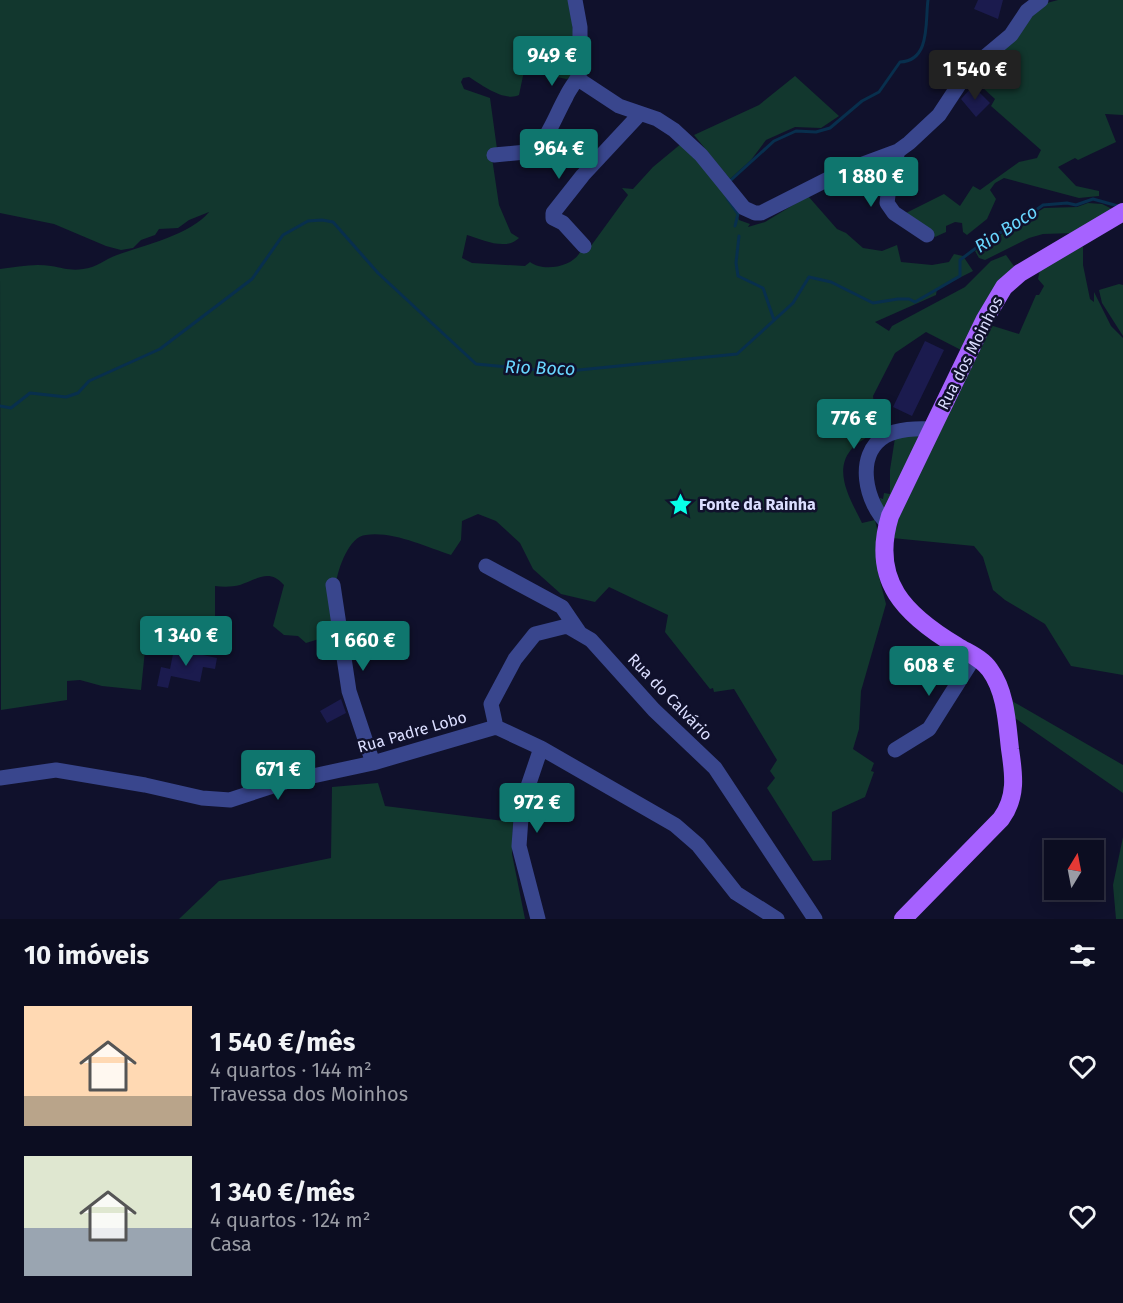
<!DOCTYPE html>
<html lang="pt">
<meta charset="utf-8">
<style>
body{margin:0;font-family:"Fira Sans",sans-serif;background:#1a1b2e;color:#f1f3f6;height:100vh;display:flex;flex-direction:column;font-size:22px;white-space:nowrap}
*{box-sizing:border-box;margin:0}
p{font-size:20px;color:#9a9ca5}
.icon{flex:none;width:33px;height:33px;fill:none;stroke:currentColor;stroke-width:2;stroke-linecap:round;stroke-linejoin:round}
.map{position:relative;height:919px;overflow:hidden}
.panel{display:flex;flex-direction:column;background:#0c0d21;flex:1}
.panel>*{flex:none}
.needle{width:39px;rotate:10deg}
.tools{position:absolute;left:1044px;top:840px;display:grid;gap:12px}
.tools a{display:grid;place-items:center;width:60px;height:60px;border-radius:0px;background:#0c0d21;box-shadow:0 3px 15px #0003,0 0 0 2px #2c2d3f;font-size:30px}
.price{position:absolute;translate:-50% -51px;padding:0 14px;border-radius:6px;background:#0f766e;color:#fff;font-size:20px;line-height:39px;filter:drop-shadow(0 2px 3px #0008)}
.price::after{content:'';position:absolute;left:50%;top:36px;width:18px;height:14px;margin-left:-9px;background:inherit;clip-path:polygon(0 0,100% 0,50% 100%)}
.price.current{background:#222;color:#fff}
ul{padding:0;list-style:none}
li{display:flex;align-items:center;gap:18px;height:150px;padding:0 24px}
li span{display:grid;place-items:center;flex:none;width:168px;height:120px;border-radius:0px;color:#555}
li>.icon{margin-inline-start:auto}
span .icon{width:72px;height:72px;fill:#fffc;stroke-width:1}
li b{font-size:26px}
h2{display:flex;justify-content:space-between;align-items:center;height:72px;padding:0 24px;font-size:26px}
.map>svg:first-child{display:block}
</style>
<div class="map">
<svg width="1123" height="919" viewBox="0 0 1123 919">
<rect width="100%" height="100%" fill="#10112c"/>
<!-- green -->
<path fill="#12372e" d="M0 0H570L576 61 571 77 567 79 524 71 519 95C504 102 482 85 469 77L463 78 461 82 464 89 490 98 497 149 492 158 499 205 511 233 519 238C506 251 483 240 467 235L462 258 472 263 525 266 530 262C544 273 577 266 581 249L588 250 628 195 622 188 633 189 653 167 682 143C697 161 735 199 739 220L750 224 748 227 765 222 808 196 837 229 846 233 863 248 882 251 897 245 901 262 932 265 949 262 954 254 963 256 973 271 937 289 936 295 875 322 889 331 892 326 965 287 991 261 1006 255 1016 269 961 350 926 332 895 353 873 396 877 431C868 437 857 442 850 451 833 473 852 502 862 523L875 520 878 533V573L886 604 861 691 859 729 853 749 874 763 871 771 874 772 865 797 832 812 831 860 813 861 767 788 775 778 770 771 777 760 734 689 714 692 713 688 710 689 665 632 668 615 609 587 595 602 561 594 533 569 520 543 496 521 478 514 462 521 461 540 451 555C426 547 393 531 366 535 349 536 338 569 336 583 333 599 335 618 335 634L306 643 298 636 284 635 273 626 284 585C269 568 258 579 240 585 232 587 223 587 215 586V620L208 639 167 644 146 640 141 690 102 686 80 680 67 681V700L1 710 0 269C17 267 34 263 51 266 63 268 71 271 83 269 96 268 105 259 117 255 142 246 192 234 209 212L189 220 178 228 159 229 155 235 141 240 133 248 121 250 106 246 54 224 0 213Z
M1058 0H1123V115L1105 114 1116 142 1078 160 1075 158 1058 167 1076 186 1099 191V196L1079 198 1004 178 995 183 990 190 996 199 987 219 967 235 963 232 962 223 955 222 946 226V232L935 237 904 214 944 194 960 206 973 186 980 190 1019 162 1037 158 1041 150 991 106 995 99 970 76 1022 28 1043 4Z
M795 76 839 116 821 128 795 127 766 140 751 160 730 179 694 135 759 105Z
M1088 203 1102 204 1114 210 1075 233 1043 234 1029 238 985 260 979 258 975 251 1044 208 1077 207Z
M1080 245 1083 247V265L1090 299 1094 302V292L1111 326 1123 338V675L1071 666 1045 624 1005 600 993 590 983 557 974 546 892 538 890 523 990 325 1019 334 1036 295H1039L1044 286 1038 279 1040 269Z
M1119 284 1123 285V336L1102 303 1099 290Z
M917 435 919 438 888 506 882 508 880 498 883 499 884 493 890 494V470L895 438Z
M1012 701 1123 765V793L1012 716Z
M378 783 385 806 513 822 512 854 525 919H179L219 881 331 858 332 787Z
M1123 837V919H1116L1113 885Z"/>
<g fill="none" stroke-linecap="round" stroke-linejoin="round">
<!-- stream -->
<path stroke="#082f4d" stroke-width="3" d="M731 180 774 141 796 131 816 132 830 128 862 101 879 92 900 62C931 61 925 21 928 0
M727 198 738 214 735 226
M739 236 736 263 738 276 763 288 774 320
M0 406 11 408 30 393 66 397 78 393 89 381 160 349 252 279 283 235 308 221 322 220 333 222 378 273 476 364 559 372 737 354 793 303 809 277 831 282 873 303 898 299H909L915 302 960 276V260L992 236 1011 228 1043 205 1067 203 1076 205 1093 199 1118 206"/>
</g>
<!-- building -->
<path fill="#1b1b4e" d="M978 0H1003L998 19 974 9Z
M973 86 990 103 976 117 961 99Z
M925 341 944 350 912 416 893 407Z
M174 649 217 658 215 669 203 667 200 682 171 676 168 688 157 686 161 667 170 669Z
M341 699 346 713 327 723 320 711Z"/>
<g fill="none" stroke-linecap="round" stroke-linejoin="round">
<!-- minor -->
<path stroke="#39468d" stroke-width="15" d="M578 79 619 106 657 119 674 130 701 155 744 208 755 213H761L844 171 898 151 909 143 939 115 968 71 1011 35 1027 11 1041 0
M898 151 890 179 887 203 894 213 927 235
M494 155 536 151C549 135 556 115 566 97 570 88 577 81 580 72V27L575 0
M584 246 563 223 553 218V213L583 175 639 115
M888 524C866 504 854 455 885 436 897 429 918 428 931 429
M486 566 562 607 579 632
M333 585 349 691 373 763
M496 727 491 704 515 659 535 634 567 626 591 640 654 710 715 768 815 919
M895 750 929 729 975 656
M0 778 56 770 145 785 202 798 230 800 285 782 373 763 496 727 541 748 675 825 698 845 736 893 777 919
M538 919 519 846 522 804 541 748"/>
<!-- major -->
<path stroke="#a662ff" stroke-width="18" d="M903 919 1001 819C1017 797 1014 775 1010 749 1007 723 1006 692 990 670 982 658 968 653 957 646 905 615 870 581 890 516L985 319 1004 287 1020 273 1123 212"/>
</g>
<!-- icons -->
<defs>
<symbol id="sight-bare" viewBox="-9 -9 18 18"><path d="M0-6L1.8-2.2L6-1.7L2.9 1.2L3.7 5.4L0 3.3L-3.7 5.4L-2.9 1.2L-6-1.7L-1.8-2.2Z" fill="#07ffe7" stroke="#10112c" stroke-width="2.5" paint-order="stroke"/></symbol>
</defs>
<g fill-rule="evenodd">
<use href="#sight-bare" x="664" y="488" width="33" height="33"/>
</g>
<g text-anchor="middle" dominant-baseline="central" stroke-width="5" stroke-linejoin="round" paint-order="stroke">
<!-- street labels -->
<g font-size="16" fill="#dbdeff" stroke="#10112c">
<text transform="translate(970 353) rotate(-63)">Rua dos Moinhos</text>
<text transform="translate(670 697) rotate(46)">Rua do Calvário</text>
<text transform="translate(412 732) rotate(-16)">Rua Padre Lobo</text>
</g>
<!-- poi labels -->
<g font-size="16" font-weight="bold" fill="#dbdeff" stroke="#10112c" text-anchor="start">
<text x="699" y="504">Fonte da Rainha</text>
</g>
<!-- water labels -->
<g font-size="18" font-style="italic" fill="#69d7ff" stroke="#10112c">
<text transform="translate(1006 229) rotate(-33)">Rio Boco</text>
<text transform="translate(540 368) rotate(2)">Rio Boco</text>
</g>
</g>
</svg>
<div class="tools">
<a><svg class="needle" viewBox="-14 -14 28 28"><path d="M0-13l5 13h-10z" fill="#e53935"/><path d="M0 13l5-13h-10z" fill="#9a9ca5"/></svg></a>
</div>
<b class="price" style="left:552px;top:87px">949 €</b>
<b class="price current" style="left:975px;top:101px">1 540 €</b>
<b class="price" style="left:559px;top:180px">964 €</b>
<b class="price" style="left:871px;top:208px">1 880 €</b>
<b class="price" style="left:854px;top:450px">776 €</b>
<b class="price" style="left:186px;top:667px">1 340 €</b>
<b class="price" style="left:363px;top:672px">1 660 €</b>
<b class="price" style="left:929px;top:697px">608 €</b>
<b class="price" style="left:278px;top:801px">671 €</b>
<b class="price" style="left:537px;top:834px">972 €</b>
</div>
<section class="panel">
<h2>10 imóveis<svg class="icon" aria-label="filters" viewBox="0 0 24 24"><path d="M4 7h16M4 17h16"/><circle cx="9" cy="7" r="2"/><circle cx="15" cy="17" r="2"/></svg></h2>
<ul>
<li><span style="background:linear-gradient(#ffd9b3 75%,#b9a48a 0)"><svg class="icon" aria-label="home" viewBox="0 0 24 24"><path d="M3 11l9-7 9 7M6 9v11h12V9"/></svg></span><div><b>1 540 €/mês</b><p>4 quartos · 144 m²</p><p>Travessa dos Moinhos</p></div><svg class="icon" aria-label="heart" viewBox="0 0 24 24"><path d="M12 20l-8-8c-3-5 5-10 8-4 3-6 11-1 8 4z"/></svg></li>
<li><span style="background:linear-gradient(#dfe7d0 60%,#9aa5b1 0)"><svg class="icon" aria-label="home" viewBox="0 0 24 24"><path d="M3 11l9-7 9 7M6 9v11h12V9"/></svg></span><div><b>1 340 €/mês</b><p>4 quartos · 124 m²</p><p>Casa</p></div><svg class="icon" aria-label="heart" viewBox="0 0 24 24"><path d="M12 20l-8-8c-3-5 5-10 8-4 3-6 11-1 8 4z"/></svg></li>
</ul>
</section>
